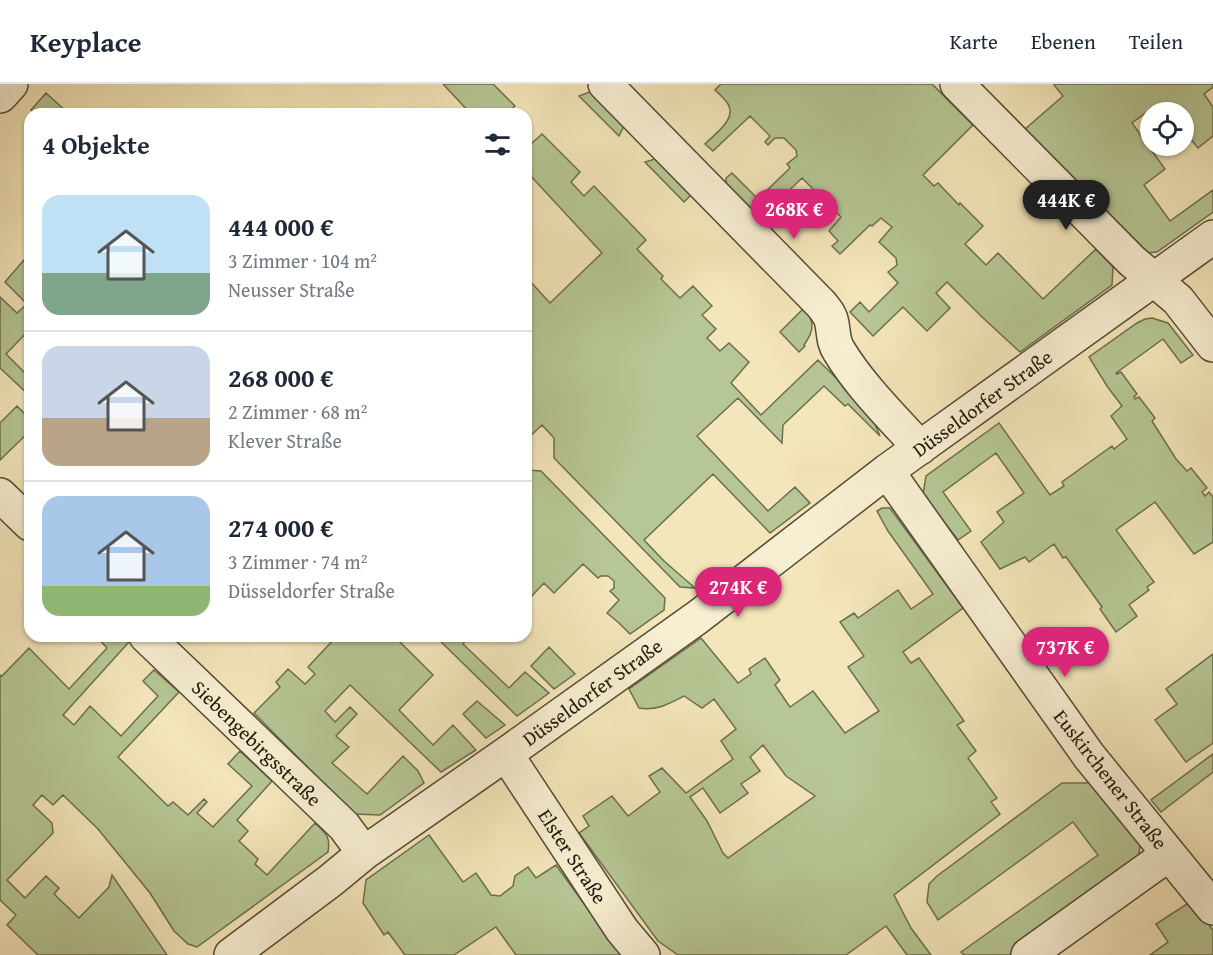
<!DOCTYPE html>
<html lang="de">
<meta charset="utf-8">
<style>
body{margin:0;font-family:"Gentium Book Plus",serif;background:#f2f2f3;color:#1f2937;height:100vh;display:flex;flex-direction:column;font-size:22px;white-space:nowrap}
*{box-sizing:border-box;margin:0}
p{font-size:20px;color:#747a83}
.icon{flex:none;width:33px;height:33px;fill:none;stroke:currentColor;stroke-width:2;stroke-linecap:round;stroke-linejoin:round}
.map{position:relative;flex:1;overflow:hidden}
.panel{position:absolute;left:24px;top:24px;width:508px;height:534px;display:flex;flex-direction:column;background:#fff;border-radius:18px;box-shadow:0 2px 4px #0004}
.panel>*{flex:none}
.buttons{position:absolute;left:1140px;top:18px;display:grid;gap:12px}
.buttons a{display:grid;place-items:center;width:54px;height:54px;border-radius:50%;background:#fff;box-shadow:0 2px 4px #0004;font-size:30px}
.price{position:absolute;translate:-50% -51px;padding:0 14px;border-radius:21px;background:#db2777;color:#fff;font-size:20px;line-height:39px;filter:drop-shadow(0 2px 3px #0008)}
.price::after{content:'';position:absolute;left:50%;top:36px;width:18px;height:14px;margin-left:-9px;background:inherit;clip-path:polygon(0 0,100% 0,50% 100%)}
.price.selected{background:#222;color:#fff}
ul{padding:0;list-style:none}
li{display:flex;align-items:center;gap:18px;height:150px;padding:0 18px}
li+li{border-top:2px solid #e0e1e3}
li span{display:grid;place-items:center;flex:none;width:168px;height:120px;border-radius:18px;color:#555}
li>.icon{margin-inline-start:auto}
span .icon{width:72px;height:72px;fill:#fffc;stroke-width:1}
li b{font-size:26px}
h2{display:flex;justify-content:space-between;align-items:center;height:72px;padding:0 18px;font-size:26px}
header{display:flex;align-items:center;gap:36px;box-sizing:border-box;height:84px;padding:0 30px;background:#fff;border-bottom:2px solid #e0e1e3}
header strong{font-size:28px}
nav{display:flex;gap:33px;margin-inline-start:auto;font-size:21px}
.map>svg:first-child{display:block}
</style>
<header>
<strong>Keyplace</strong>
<nav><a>Karte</a><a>Ebenen</a><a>Teilen</a></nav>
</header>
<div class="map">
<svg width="1213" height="871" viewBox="0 0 1213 871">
<rect width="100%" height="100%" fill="#f3e6ba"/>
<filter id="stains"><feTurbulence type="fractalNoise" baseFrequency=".00333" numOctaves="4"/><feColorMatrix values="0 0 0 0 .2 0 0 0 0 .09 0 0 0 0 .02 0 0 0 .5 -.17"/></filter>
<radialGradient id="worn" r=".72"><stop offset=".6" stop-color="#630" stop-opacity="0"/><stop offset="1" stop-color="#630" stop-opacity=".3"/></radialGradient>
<!-- green -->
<path fill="#b6c694" stroke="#6c6e50" stroke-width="1.5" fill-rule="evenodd" d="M443 0H493L515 22 506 30H471Z
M721 0H932L973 41 923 91 934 102 938 99 959 121 960 119 983 142 965 160 986 181 998 169 1043 215 1096 165 1113 183 1112 201 1020 268 982 233 947 198 936 209 950 224 927 247 903 223 873 252 850 228 860 218 869 228 898 199 888 188 897 181 896 174 879 158 892 143 881 134 872 142 870 141 840 170 832 162 838 157 829 147 841 133 802 94 759 136 726 103V94L732 89 758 115 790 84 787 80 797 72 796 66 784 54H775L768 61 765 58 770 52 750 32 713 67 705 60C715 50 737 35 728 20 725 15 719 10 715 6Z
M1056 0H1213V3L1204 10 1213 23V52L1198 64 1184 47V28H1154L1151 25 1132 39 1165 85 1144 101 1170 137 1213 106V128L1157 168 1146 169 1024 46 1063 12 1054 1Z
M592 7 625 40 619 52 579 12Z
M46 9 67 28 66 30H35L31 26Z
M542 50 580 88 571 98 584 112 594 102 646 156 637 165 663 192 661 195 680 214 693 202 712 222 702 231 716 245 707 254 720 267 729 259 749 278 731 299 761 331 818 276 870 328 880 352 848 320 845 322 824 302 783 341 782 359 738 314 697 352 768 427 795 403 810 419 770 449 713 390 644 456 664 477 695 504 680 503 554 374V354L542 341 527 355V194L550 219 602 169 527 88V54L532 59Z
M658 74 693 109 684 118 645 78Z
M30 169V245L6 270 30 294V312L0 284V213L17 229 27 220 5 198Z
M805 223C814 238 815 246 804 261L805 262 799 268 780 248Z
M1152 234 1168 239 1193 271 1181 279 1163 255 1116 289 1117 290 1121 288 1137 310 1134 313 1135 315 1139 313 1155 334 1152 337 1176 375 1187 387 1191 384 1207 404 1202 408 1205 412 1209 408 1213 413V458L1194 470 1155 418 1116 446 1154 498 1147 503 1149 506 1129 521 1137 532 1116 548 1100 525 1102 523 1066 473 1063 474 1054 460 1029 478 1025 473 1000 485 981 458 1004 438 997 428 1024 409 996 369 943 408 971 447 958 456 923 410 926 392 999 339 1050 411 1064 402 1062 398 1112 362 1114 365 1127 355 1111 332 1122 322 1107 302 1089 273 1137 239 1145 235Z
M17 322 30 335V347L0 376V339Z
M527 386 541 387 665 514 664 526 630 550 619 539 607 529 619 516 610 507 614 504V497L608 492H601L598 494 583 480 554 509 544 499 527 517Z
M882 424H890L963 524 903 568 911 579 919 574 964 637 957 641 976 667 968 674 997 714 991 718 1000 730 894 811 911 844 931 871H907L886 842 846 871H678L658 857 579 749 589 742 583 732 612 712 628 732 660 708 649 692 662 684 686 709 733 675 721 657 736 645 714 615 702 624 684 612C669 620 656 627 639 624L629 605 701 554 738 599 751 590 749 585 765 574 780 596 775 601 790 623 813 607 845 649 879 627 848 583 864 572 840 538 854 529 858 534 898 506 911 525 933 510 888 447 877 427ZM763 661 786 692 815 712 728 774 723 769 707 737 690 713 703 704 720 729 748 709 741 700 760 687 750 673Z
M96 552H123L129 558 63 631 74 641 90 622 121 652 158 612 143 597 154 586 179 608 118 673 168 722 173 718 188 731 204 715 207 718 197 729 213 743 252 702 228 680 240 667 272 697 237 736 248 747 239 757 258 775 255 780 267 791 315 739C325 749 331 752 328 768L197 863 188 860 174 847 150 809 98 745 63 711 53 721 42 711 33 721 52 739 53 749 7 796 25 814 46 792 59 804 54 810 79 834 109 803 112 791 167 871H38L7 841 16 831 0 816V591L2 592 29 564 69 605 107 564Z
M337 552H397L396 554 433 591 399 626 433 661 453 641 476 666 441 688 350 601 325 627 335 638 350 623 357 630 336 652 349 663 332 679 367 710 403 672 418 687 424 699 380 731 354 730 254 629 280 603 276 598 288 585 305 600 315 590 308 583Z
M435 552H469L463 560 509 604 525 588 549 609 517 632Z
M549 563 575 590 554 605 531 582Z
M1213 570V659L1186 678 1155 636 1177 620 1166 605Z
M477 617 505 641 486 654 463 630Z
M1213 670V688L1161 728 1151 716Z
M1062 699H1091L1140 760 1139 770 1133 781 1009 871H964L961 868 1098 771 1073 738 938 836 927 818 929 800 937 792Z
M429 751 463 798 476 789 491 811 500 812 513 802 515 792 528 783 536 794 556 781 621 871H516L496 843 454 871H405L388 848 384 851 363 819 366 796Z
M1190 818 1213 846V871H1150L1168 858 1156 840Z"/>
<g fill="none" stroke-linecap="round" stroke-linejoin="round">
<defs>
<path id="minor" d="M605 0 821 220C826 226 831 232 832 240 834 250 833 258 839 267 861 303 892 333 920 364
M957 0 1132 177 1178 216 1213 261
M0 12 11 0
M887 387 1089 672 1213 824
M0 411 30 440
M146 552 344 742 364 769
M506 670 622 846 643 871
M231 871 330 797 364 769 506 670 698 533 887 387 1213 153
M1028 871 1169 770"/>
</defs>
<!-- minor casing -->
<use href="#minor" stroke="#574a37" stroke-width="36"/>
<!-- minor -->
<use href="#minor" stroke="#f7efd2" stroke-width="33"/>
</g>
<g text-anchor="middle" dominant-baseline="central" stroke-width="6" stroke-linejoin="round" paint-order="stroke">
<!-- street labels -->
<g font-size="20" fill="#23160b" stroke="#f7efd2">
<text transform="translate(982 319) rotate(-36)">Düsseldorfer Straße</text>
<text transform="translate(592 608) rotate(-36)">Düsseldorfer Straße</text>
<text transform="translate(257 659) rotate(44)">Siebengebirgsstraße</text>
<text transform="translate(1111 695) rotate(52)">Euskirchener Straße</text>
<text transform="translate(573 772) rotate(57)">Elster Straße</text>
</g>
</g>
<rect width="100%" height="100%" filter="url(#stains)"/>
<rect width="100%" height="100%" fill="url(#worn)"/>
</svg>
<div class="buttons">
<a><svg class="icon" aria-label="locate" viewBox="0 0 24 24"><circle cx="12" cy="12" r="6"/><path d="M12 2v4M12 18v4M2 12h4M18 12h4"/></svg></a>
</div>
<b class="price selected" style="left:1066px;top:147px">444K €</b>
<b class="price" style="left:794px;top:156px">268K €</b>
<b class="price" style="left:738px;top:534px">274K €</b>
<b class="price" style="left:1065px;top:594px">737K €</b>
<section class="panel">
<h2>4 Objekte<svg class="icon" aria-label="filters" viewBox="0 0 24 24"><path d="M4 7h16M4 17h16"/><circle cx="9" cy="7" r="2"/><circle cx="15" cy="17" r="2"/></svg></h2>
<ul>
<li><span style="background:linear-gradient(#bfe0f5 65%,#7fa58c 0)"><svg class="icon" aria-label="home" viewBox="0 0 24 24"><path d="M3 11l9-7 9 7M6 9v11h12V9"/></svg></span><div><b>444 000 €</b><p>3 Zimmer · 104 m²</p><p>Neusser Straße</p></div></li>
<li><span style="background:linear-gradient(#c9d6e8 60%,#b9a48a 0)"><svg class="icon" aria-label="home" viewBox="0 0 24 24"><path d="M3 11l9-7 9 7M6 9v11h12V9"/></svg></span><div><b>268 000 €</b><p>2 Zimmer · 68 m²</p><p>Klever Straße</p></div></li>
<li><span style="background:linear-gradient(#a9c7e8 75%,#8fb573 0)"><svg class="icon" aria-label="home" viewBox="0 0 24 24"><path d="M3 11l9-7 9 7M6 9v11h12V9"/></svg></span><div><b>274 000 €</b><p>3 Zimmer · 74 m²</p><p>Düsseldorfer Straße</p></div></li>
</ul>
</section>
</div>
